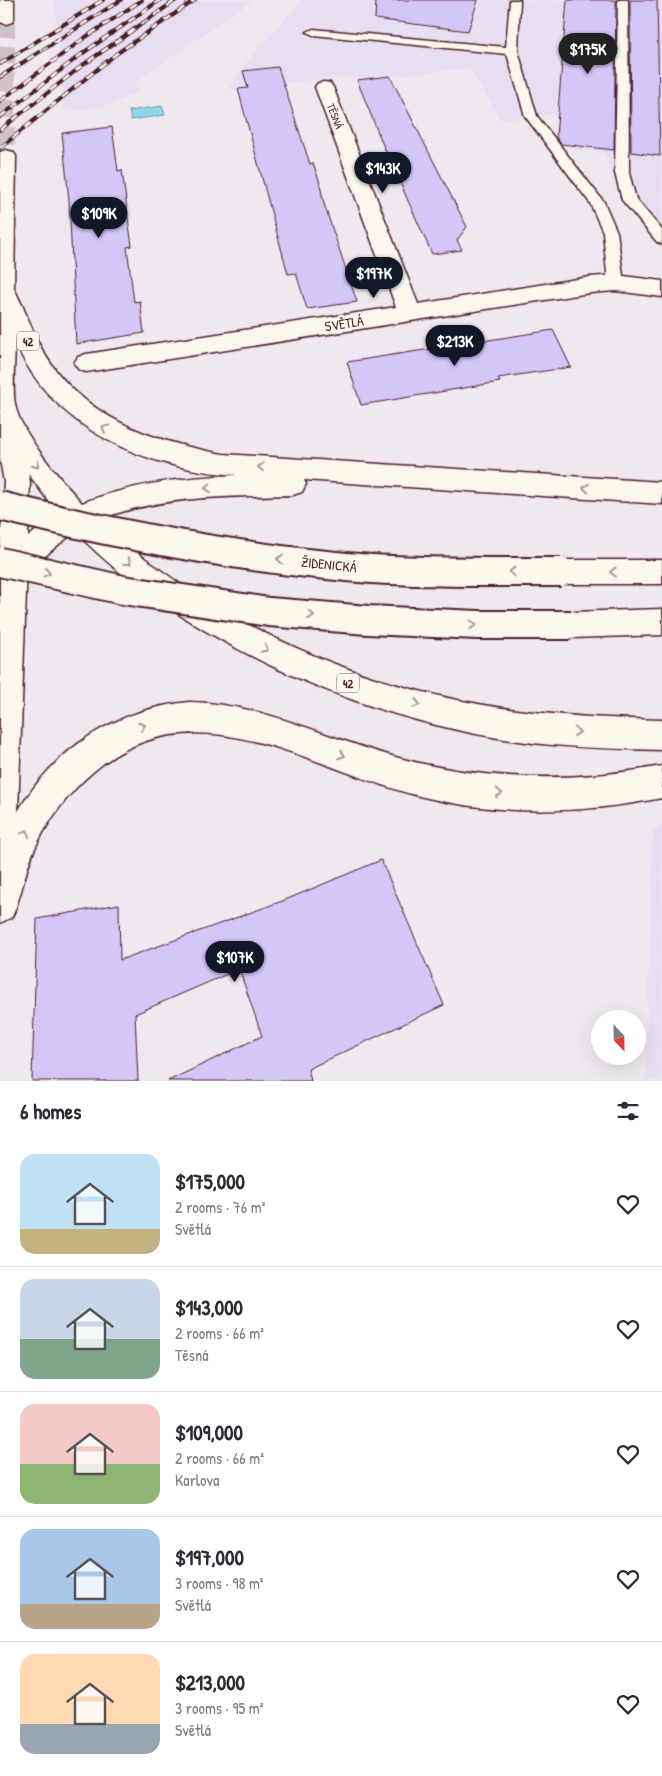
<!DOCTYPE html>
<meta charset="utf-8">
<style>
body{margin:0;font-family:"Patrick Hand",sans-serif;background:#f2f2f3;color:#2b2b33;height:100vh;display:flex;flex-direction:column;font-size:19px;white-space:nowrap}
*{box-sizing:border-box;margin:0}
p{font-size:16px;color:#7c7c81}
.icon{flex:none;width:28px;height:28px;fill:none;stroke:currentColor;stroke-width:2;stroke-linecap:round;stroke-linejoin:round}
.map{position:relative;height:1081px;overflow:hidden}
.drawer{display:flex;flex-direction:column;background:#fff;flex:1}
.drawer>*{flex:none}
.needle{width:32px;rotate:158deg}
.fabs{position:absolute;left:591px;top:1010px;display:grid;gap:10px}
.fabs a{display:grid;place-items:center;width:55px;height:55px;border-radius:50%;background:#fff;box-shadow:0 5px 20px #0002;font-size:25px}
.price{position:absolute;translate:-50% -42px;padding:0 11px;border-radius:18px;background:#111827;color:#fff;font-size:16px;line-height:32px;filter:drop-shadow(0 1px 2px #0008)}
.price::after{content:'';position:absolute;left:50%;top:30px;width:15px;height:11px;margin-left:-8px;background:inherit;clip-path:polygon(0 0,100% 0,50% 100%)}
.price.on{background:#222;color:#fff}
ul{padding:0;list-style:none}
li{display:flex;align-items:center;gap:15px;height:125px;padding:0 20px}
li+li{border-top:1px solid #e1e1e2}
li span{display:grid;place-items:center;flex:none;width:140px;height:100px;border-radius:15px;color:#555}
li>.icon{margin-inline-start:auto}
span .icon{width:60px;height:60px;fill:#fffc;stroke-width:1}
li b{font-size:21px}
h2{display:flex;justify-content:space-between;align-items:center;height:60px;padding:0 20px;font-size:21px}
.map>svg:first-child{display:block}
</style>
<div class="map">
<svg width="662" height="1081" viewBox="0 0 662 1081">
<rect width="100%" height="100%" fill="#f0e8f0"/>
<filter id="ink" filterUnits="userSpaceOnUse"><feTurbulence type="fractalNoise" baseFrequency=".02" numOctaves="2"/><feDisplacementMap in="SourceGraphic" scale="10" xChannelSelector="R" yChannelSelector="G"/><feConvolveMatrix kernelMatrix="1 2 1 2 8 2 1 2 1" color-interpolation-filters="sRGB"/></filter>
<g filter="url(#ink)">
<!-- built -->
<path fill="#e8def2" d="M54 0H252L133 84 142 90 114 104 65 113Z
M302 0H662V232L624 206 609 172 605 153 576 151 567 137 555 135 557 120 553 114 501 120 469 68 357 80V77L303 81 229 90 250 57Z
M662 827V1081H645L653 830Z"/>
<!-- water -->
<path fill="#8bd8eb" stroke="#718e9e" d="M162 106 165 115 131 120 129 111Z"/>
<!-- building -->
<path fill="#d5c6f8" stroke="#4a1f2b" d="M376 0H478L468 31 375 19Z
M567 0H616L614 150 561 144 556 137Z
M630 0H657L660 156 631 152Z
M278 67 310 164 313 163 319 180 324 204 357 302 307 309 296 273 288 274 238 89 248 88 243 71Z
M390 76 467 227 457 240 462 250 432 254 383 145 357 80Z
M112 127 118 171 122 170 129 225 132 246 127 247 134 302 140 301 144 333 76 344 69 200 62 133Z
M553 330 571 367 498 378 500 382 361 405 347 362Z
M381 860 444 1005 308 1069 311 1081H168L262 1036 239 969 135 1014 138 1081H32L37 919 119 904 120 960 285 900Z"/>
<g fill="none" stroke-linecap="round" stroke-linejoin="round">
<!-- primary-tunnel -->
<path stroke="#cfc0c9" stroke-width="18" stroke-dasharray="18 9" stroke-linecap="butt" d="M6 19V156"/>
<defs>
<path id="service" d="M510 0H520L518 51 537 116 604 202 617 232 624 283 621 287H611L608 283 603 232 590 203 525 116 507 54 313 35 307 32 313 29 506 47Z
M618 0H628L629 173 636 199 662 230V244L657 242 622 200 615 173Z"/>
<path id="minor" d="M324 82 330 83 333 87 418 304 590 277 616 275 662 281V297L616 291 590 293 86 372 78 369 74 363 78 357 86 354 396 307 315 87 318 83Z"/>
<path id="secondary" d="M3 399 12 401 15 408 30 482 17 841 12 853 0 858V549L4 482 0 460V400Z"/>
<path id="primary" d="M0 0H14V19L12 22 6 24 0 22Z
M6 150 13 152 16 156 14 288 11 293 0 295V152Z"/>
<path id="trunk" d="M3 280 11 283 14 288C17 295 22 304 25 312 31 325 36 340 44 353 83 418 152 441 223 454L662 482V504L304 480 306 484 302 492 293 495C228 497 160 495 99 520 217 628 375 695 534 712 577 717 619 719 662 720V750C619 749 576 748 533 743 411 728 290 684 186 619 147 594 108 566 76 532 59 543 44 556 31 571 19 584 16 600 0 606 0 594 0 581 0 570 2 554 45 523 59 515L27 472 0 428V281ZM15 342C53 430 146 469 237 475 184 477 132 484 82 503 62 481 20 433 15 404 12 384 15 362 15 342Z
M561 560H662V584H561L551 581 547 572 551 563Z
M662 609V635L571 638 561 634 556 625 561 616 571 612Z
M189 702C255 703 316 733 378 752 472 781 566 784 662 766V798C582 814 499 816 419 796 317 771 203 690 104 763 76 784 54 811 38 842 25 866 23 893 12 917L0 923C0 899 0 874 0 850 1 838 11 823 17 813 54 749 116 709 189 702Z"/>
</defs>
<!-- service casing -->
<use href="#service" stroke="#4a1f2b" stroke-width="3"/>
<!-- minor casing -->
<use href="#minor" stroke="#4a1f2b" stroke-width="3"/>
<!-- secondary casing -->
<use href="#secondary" stroke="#4a1f2b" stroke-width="3"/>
<!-- primary casing -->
<use href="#primary" stroke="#4a1f2b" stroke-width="3"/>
<!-- trunk casing -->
<use href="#trunk" stroke="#4a1f2b" stroke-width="3"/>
<!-- service -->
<use href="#service" fill="#fbf7ec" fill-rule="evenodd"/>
<!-- minor -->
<use href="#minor" fill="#fbf7ec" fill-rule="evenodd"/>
<!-- secondary -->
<use href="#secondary" fill="#fbf7ec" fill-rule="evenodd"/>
<!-- primary -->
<use href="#primary" fill="#fbf7ec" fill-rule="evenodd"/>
<!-- trunk -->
<use href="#trunk" fill="#fbf7ec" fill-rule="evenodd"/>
<defs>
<path id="rail" d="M0 64 103 0
M0 77 121 0
M0 101 83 39 142 0
M0 117 83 53 160 0
M0 130 83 65 176 0
M0 148 116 54 195 0"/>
</defs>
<!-- rail casing -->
<use href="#rail" stroke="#4a1f2b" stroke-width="4"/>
<!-- rail -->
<use href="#rail" stroke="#fbf7ec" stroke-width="2.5" stroke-dasharray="8" stroke-linecap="butt"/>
<defs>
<path id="trunk-bridge" d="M0 506C122 536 246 560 372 569 435 573 498 572 561 572
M0 562 123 590 269 612 368 620 478 625H571"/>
</defs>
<!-- trunk-bridge casing -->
<use href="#trunk-bridge" stroke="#4a1f2b" stroke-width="32" stroke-linecap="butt"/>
<!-- trunk-bridge -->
<use href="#trunk-bridge" stroke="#fbf7ec" stroke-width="28"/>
</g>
<!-- one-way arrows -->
<defs><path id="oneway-chevron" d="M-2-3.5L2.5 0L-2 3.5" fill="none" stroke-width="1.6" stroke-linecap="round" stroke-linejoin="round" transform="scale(1.25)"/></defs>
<g stroke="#ab9695">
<use href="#oneway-chevron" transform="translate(105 428) rotate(-149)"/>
<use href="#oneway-chevron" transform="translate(36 465) rotate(55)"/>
<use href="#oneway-chevron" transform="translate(261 467) rotate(-176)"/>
<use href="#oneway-chevron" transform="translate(208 488) rotate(177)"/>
<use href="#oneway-chevron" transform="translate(586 488) rotate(-176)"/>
<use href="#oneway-chevron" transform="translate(280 559) rotate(-174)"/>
<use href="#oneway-chevron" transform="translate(128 562) rotate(38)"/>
<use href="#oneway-chevron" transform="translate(512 572) rotate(180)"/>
<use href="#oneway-chevron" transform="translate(613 572) rotate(-179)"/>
<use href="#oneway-chevron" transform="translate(47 573) rotate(13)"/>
<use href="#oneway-chevron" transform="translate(311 615) rotate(4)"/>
<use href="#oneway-chevron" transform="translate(473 625) rotate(2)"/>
<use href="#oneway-chevron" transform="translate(265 649) rotate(27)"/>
<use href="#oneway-chevron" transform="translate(417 704) rotate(15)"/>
<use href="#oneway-chevron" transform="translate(142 726) rotate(-20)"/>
<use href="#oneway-chevron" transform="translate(577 732) rotate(4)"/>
<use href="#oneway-chevron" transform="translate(342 755) rotate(20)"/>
<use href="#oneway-chevron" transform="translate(499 793) rotate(4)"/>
<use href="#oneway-chevron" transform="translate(26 833) rotate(-64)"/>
</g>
</g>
<g text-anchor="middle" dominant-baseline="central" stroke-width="4" stroke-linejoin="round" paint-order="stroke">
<!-- far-street labels -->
<g font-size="11" fill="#4a1f2b" stroke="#fbf7ec">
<text transform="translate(335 116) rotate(69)">TĚSNÁ</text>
</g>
<!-- shield labels -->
<g fill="#fbf7ec" stroke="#7f6065" stroke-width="1">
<rect x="17" y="331.5" width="22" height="19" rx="4"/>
<rect x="337" y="673.5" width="22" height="19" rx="4"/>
</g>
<g font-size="12" font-weight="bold" fill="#4a1f2b">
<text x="28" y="341">42</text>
<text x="348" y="683">42</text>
</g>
<!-- street labels -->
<g font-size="14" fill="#4a1f2b" stroke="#fbf7ec">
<text transform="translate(344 323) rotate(-9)">SVĚTLÁ</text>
<text transform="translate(329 564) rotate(6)">ŽIDENICKÁ</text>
</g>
</g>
</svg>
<div class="fabs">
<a><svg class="needle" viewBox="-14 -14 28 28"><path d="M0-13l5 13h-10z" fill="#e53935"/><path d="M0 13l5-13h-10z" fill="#7c7c81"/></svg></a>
</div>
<b class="price on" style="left:588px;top:75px">$175K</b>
<b class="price" style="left:383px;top:194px">$143K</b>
<b class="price" style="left:99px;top:239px">$109K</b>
<b class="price" style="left:374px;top:299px">$197K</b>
<b class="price" style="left:455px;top:367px">$213K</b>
<b class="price" style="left:235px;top:983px">$107K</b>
</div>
<section class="drawer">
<h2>6 homes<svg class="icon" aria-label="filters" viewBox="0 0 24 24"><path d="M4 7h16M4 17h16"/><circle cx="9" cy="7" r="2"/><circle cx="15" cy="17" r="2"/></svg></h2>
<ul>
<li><span style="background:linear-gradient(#bfe0f5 75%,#c2b280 0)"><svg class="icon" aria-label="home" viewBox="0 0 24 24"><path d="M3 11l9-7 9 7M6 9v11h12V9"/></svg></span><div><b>$175,000</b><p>2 rooms · 76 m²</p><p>Světlá</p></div><svg class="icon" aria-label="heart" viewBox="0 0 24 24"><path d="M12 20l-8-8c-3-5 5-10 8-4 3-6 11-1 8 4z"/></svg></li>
<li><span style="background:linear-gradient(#c9d6e8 60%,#7fa58c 0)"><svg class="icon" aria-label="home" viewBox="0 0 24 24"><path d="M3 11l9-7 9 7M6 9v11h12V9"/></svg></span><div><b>$143,000</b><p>2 rooms · 66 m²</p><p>Těsná</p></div><svg class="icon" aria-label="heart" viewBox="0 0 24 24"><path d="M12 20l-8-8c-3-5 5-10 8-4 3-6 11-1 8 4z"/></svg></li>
<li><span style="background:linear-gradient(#f6c9c9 60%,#8fb573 0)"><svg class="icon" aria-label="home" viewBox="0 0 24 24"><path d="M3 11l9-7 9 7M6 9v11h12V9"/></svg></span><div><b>$109,000</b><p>2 rooms · 66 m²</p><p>Karlova</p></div><svg class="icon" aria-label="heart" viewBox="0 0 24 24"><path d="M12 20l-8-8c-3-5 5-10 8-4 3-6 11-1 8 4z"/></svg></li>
<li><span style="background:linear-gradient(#a9c7e8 75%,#b9a48a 0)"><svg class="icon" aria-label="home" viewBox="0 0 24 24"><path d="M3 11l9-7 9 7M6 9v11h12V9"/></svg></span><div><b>$197,000</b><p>3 rooms · 98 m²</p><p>Světlá</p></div><svg class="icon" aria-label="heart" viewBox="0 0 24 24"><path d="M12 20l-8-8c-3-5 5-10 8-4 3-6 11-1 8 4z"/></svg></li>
<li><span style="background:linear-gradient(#ffd9b3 70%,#9aa5b1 0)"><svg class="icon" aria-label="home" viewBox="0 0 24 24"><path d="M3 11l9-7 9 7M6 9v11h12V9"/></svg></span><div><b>$213,000</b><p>3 rooms · 95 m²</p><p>Světlá</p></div><svg class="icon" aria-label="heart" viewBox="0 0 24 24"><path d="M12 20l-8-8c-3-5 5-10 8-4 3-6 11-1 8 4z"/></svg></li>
</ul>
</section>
